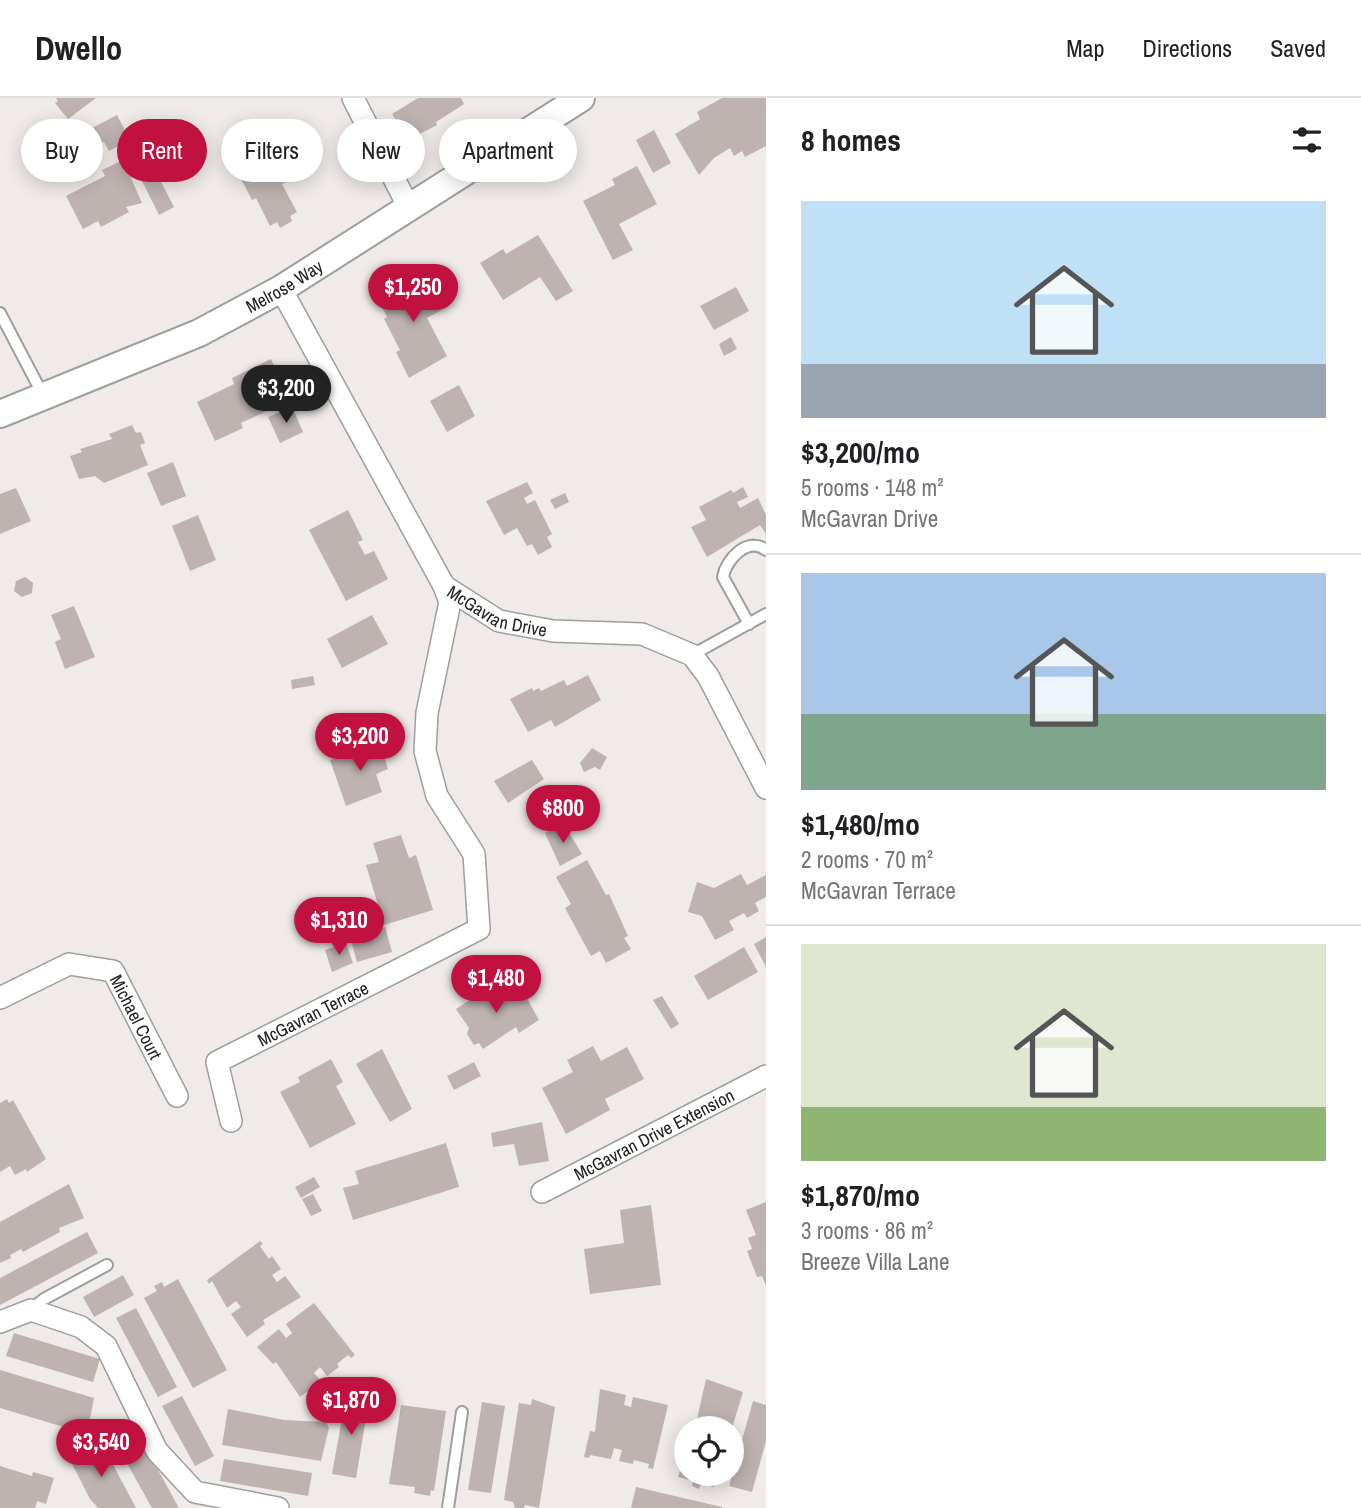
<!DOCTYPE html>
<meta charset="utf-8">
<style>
body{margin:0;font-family:"Archivo Narrow",sans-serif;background:#f6f6f6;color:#202124;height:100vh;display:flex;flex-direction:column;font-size:26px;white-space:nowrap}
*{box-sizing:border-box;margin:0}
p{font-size:23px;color:#757577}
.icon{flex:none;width:38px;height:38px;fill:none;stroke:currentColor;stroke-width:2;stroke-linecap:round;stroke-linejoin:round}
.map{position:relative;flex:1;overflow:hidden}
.drawer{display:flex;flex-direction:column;background:#fff;width:595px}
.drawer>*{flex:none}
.top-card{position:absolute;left:21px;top:21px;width:639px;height:63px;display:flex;gap:14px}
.buttons{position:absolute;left:674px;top:1318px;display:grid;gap:14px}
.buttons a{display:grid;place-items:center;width:70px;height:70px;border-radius:50%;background:#fff;box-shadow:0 4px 18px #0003;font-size:35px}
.price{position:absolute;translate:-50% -60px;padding:0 16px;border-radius:24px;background:#c11140;color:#fff;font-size:23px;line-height:46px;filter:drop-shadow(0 2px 4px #0008)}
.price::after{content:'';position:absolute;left:50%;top:42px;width:21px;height:16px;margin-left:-10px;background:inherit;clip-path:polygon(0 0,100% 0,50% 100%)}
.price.current{background:#222;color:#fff}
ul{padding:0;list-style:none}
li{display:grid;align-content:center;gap:14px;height:371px;padding:0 35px}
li+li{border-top:2px solid #e0e0e0}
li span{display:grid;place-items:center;height:217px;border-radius:0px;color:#555}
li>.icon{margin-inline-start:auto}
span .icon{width:126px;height:126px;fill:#fffc;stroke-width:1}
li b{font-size:30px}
h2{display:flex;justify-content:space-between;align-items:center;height:84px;padding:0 35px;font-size:30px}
.tag{padding:0 24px;border-radius:32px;background:#fff;box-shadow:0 4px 18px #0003;font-size:24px;line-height:63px}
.tag.current{background:#c11140;color:#fff}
header{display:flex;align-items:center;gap:42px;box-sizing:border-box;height:98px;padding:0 35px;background:#fff;border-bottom:2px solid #e0e0e0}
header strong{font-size:33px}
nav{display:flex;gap:38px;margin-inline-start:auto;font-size:24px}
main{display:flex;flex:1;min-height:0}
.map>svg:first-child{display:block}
</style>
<header>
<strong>Dwello</strong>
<nav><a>Map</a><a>Directions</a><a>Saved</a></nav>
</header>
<main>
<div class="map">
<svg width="766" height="1410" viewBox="0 0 766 1410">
<rect width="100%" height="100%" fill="#f0ebe8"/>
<!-- building -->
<path fill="#beb3b1" d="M56 0H96L68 21 55 5 58 3Z
M418 0H461L464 6 436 24 437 27 408 42 392 16Z
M722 0H766V48L745 59 742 53 734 58 730 50 714 60 699 77 675 36 700 21 697 14Z
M117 17 130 42 109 53 104 44 82 56 73 40Z
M260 22 275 41 294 80 282 86 297 114 290 118 292 123 280 130 277 124 270 128 256 100 252 102 223 46 254 30 252 26Z
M654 32 671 65 653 75 636 42Z
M123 62 142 105 126 109 129 114 101 129 98 123 83 131 66 98 105 78 102 72Z
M637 68 657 106 619 126 633 152 613 162 583 103 615 87 612 81Z
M157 76 174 109 159 117 142 83Z
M538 137 573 193 556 203 540 179 503 202 480 165 503 151 506 156Z
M398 178 413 206 425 200 421 191 436 184 449 208 427 220 447 258 409 280 396 254 400 252 384 221 387 219 373 192Z
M736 189 749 213 714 232 700 208Z
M731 239 737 251 724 258 719 246Z
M271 261 290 302 241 325 243 330 215 343 197 304 234 286 232 280Z
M459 287 475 318 447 334 430 303Z
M292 309 303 334 280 345 268 319Z
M132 327 136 335 141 334 145 345 140 347 148 367 104 385 95 378 79 381 70 358 82 354 80 351 112 341 109 336Z
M173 364 186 398 161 408 147 375Z
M527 384 533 395 524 400 527 406 535 402 552 436 547 439 552 449 538 457 532 446 527 448 517 430 504 437 486 403Z
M743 389 748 399 737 404 740 410 758 400 766 417V436L760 427 707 459 691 429 706 422 699 409 731 392 733 395Z
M16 390 31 423 0 436V396Z
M565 395 569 404 555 411 550 402Z
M348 412 363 442 358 444 365 457 374 453 388 481 346 503 309 432Z
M198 417 216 462 190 473 172 428Z
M25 479 33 485 32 495 22 499 14 493 16 483Z
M74 508 95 559 65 571 55 544 61 541 51 517Z
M372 517 388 546 342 570 327 541Z
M588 577 601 602 555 629 551 622 528 634 510 601 532 590 533 593 539 590 541 593 564 582 567 588Z
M313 578 315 587 292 591 291 582Z
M380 645 388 671 376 676 382 694 346 708 330 662Z
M592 650 607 659 600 672 595 669 584 674 580 665Z
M532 662 544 681 508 705 494 683Z
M546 695 556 712 541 720 536 701Z
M563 725 582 756 560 768 545 735Z
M401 737 409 760 416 757 433 812 384 827 366 767 379 764 373 745Z
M587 762 606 797 609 796 628 838 624 840 631 851 606 865 600 853 591 858 565 810 571 806 556 779Z
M741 776 747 787 766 777V799L755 805 759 813 747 820 744 815 729 823 734 832 715 842 702 818 688 814 697 784 714 790Z
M385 829 392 854 357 864 350 839Z
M766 839V869L754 846Z
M346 845 353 865 332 874 325 852Z
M744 849 758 874 708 902 694 878Z
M497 884 509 902 523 893 539 922 519 935 516 929 483 951 479 945 474 947 467 936 469 930 456 911Z
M662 898 679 926 671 931 653 902Z
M593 948 601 963 627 949 644 981 605 1001 610 1012 566 1036 542 990 573 974 567 962Z
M382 951 412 1011 390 1024 356 966Z
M331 961 343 984 336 988 356 1026 310 1050 280 994 300 984 298 979Z
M474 964 481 978 454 992 447 978Z
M7 1001 9 1005 13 1002 46 1061 27 1074 26 1071 15 1077 10 1068 0 1074V1005Z
M542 1024 549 1063 519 1068 514 1046 493 1049 491 1035Z
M446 1045 459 1089 353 1122 343 1090 359 1086 355 1073Z
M314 1079 320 1089 301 1100 295 1089Z
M69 1086 84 1120 59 1130 60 1134 23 1154 21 1151 10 1157 11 1160 0 1165V1124Z
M313 1096 322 1113 311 1118 302 1101Z
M766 1104V1188L762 1178 757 1179 747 1153 752 1151 748 1140 756 1137 746 1112Z
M651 1107 661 1187 590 1196 584 1151 624 1145 620 1112Z
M87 1134 98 1155 0 1207V1180Z
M260 1143 263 1146 260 1148 269 1161 272 1158 281 1171 272 1177 277 1184 285 1178 301 1199 263 1222 265 1226 247 1239 231 1216 241 1209 236 1203 227 1210 212 1183 209 1186 207 1182Z
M123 1177 134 1197 94 1219 83 1199Z
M178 1181 227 1272 193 1290 144 1200 157 1193 154 1188 162 1184 164 1189Z
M314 1205 355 1257 351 1260 348 1257 337 1266 339 1269 327 1278 320 1269 314 1275 321 1283 300 1299 276 1264 273 1266 257 1249 279 1231 286 1240 292 1235 286 1226Z
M136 1210 177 1289 158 1299 116 1220Z
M14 1235 100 1261 93 1284 6 1258Z
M0 1272 94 1300 87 1336 0 1310Z
M706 1281 743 1294 732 1330H695Z
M600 1291 626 1297 624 1307 631 1309 633 1299 668 1307 653 1371 648 1370 649 1366 634 1362 633 1366 619 1363 622 1352 614 1350 611 1361 590 1357 589 1360 584 1359 590 1333 595 1334Z
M182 1298 214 1358 195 1368 162 1308Z
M346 1298 369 1302 356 1380 332 1376Z
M532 1301 555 1309 539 1410 525 1407 524 1410H515L513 1404 504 1402 519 1305 531 1307Z
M753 1303 766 1307V1343L752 1394 729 1388Z
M482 1304 505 1308 491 1395 468 1392Z
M401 1307 446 1313 434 1393 431 1392 430 1398 414 1395 415 1389 389 1386Z
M228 1311 284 1322 326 1324 329 1330 321 1363 222 1347Z
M136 1332 179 1410H152L115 1344Z
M87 1346 93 1351 102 1346 136 1410H98L90 1401 70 1362 82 1355 79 1350Z
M685 1356 686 1376H718L714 1389 701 1386 699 1391 692 1388 693 1383 678 1379Z
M224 1361 312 1375 308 1398 220 1383Z
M0 1368 32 1378 33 1374 54 1380 46 1406 37 1403 35 1410H0Z
M636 1389 722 1409V1410H631Z"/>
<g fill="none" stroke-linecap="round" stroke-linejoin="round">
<defs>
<path id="service" d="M0 215 44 299
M749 526 723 479C726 461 748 438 766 452
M692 557 766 516
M31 1211 44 1201 107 1167
M448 1410 462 1314"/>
<g id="minor">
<path d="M353 0 409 110"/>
<path id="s1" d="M281 191 444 488 499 523 553 533 642 536 692 557 708 578 766 690"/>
<path id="s2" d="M0 900 69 866 113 873 177 998"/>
<path id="s3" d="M231 1023 217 964 479 831 474 756 437 698 425 653 427 615 450 504 444 488"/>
<path id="s4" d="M542 1094 766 978"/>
<path d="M0 1224 31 1212 81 1229 106 1248 157 1353 195 1394 278 1410"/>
</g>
<g id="tertiary">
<path id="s5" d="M0 316 199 235 281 191 581 0"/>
</g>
</defs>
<!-- service casing -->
<use href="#service" stroke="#9e9e9e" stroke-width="14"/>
<!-- minor casing -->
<use href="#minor" stroke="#9e9e9e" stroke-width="24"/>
<!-- tertiary casing -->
<use href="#tertiary" stroke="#9e9e9e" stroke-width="30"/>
<!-- service -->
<use href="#service" stroke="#fff" stroke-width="10"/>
<!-- minor -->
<use href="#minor" stroke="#fff" stroke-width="21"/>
<!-- tertiary -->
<use href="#tertiary" stroke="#fff" stroke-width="26"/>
</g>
<g text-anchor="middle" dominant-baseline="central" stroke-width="5" stroke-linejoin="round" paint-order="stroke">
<!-- street labels -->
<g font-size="18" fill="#212121" stroke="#fff">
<text stroke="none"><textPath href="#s5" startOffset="312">Melrose Way</textPath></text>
<text stroke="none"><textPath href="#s1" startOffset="399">McGavran Drive</textPath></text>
<text stroke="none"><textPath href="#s3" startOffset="168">McGavran Terrace</textPath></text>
<text stroke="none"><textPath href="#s2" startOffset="173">Michael Court</textPath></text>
<text stroke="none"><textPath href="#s4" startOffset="126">McGavran Drive Extension</textPath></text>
</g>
</g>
</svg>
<div class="buttons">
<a><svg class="icon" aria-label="locate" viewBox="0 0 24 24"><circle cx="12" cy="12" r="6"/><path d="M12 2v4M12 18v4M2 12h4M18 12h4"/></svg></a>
</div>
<b class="price" style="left:413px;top:226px">$1,250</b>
<b class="price current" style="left:286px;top:327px">$3,200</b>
<b class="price" style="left:360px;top:675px">$3,200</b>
<b class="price" style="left:563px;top:747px">$800</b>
<b class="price" style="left:339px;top:859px">$1,310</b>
<b class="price" style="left:496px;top:917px">$1,480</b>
<b class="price" style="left:351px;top:1339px">$1,870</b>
<b class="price" style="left:101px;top:1381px">$3,540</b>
<div class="top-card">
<a class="tag">Buy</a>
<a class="tag current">Rent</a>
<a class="tag">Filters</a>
<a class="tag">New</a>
<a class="tag">Apartment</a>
</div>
</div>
<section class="drawer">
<h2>8 homes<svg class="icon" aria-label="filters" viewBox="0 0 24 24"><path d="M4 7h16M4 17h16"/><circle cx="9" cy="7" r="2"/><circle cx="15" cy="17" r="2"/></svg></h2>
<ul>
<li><span style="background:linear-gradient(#bfe0f5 75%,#9aa5b1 0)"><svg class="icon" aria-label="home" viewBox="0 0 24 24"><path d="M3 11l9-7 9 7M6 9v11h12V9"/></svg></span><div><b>$3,200/mo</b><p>5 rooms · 148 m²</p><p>McGavran Drive</p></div></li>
<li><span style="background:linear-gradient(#a9c7e8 65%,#7fa58c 0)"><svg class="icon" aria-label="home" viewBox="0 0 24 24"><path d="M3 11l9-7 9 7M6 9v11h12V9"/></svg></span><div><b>$1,480/mo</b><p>2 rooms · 70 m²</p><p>McGavran Terrace</p></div></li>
<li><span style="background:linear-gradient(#dfe7d0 75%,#8fb573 0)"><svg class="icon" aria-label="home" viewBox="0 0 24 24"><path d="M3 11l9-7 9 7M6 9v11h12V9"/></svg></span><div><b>$1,870/mo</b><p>3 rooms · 86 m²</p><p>Breeze Villa Lane</p></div></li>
</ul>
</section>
</main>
